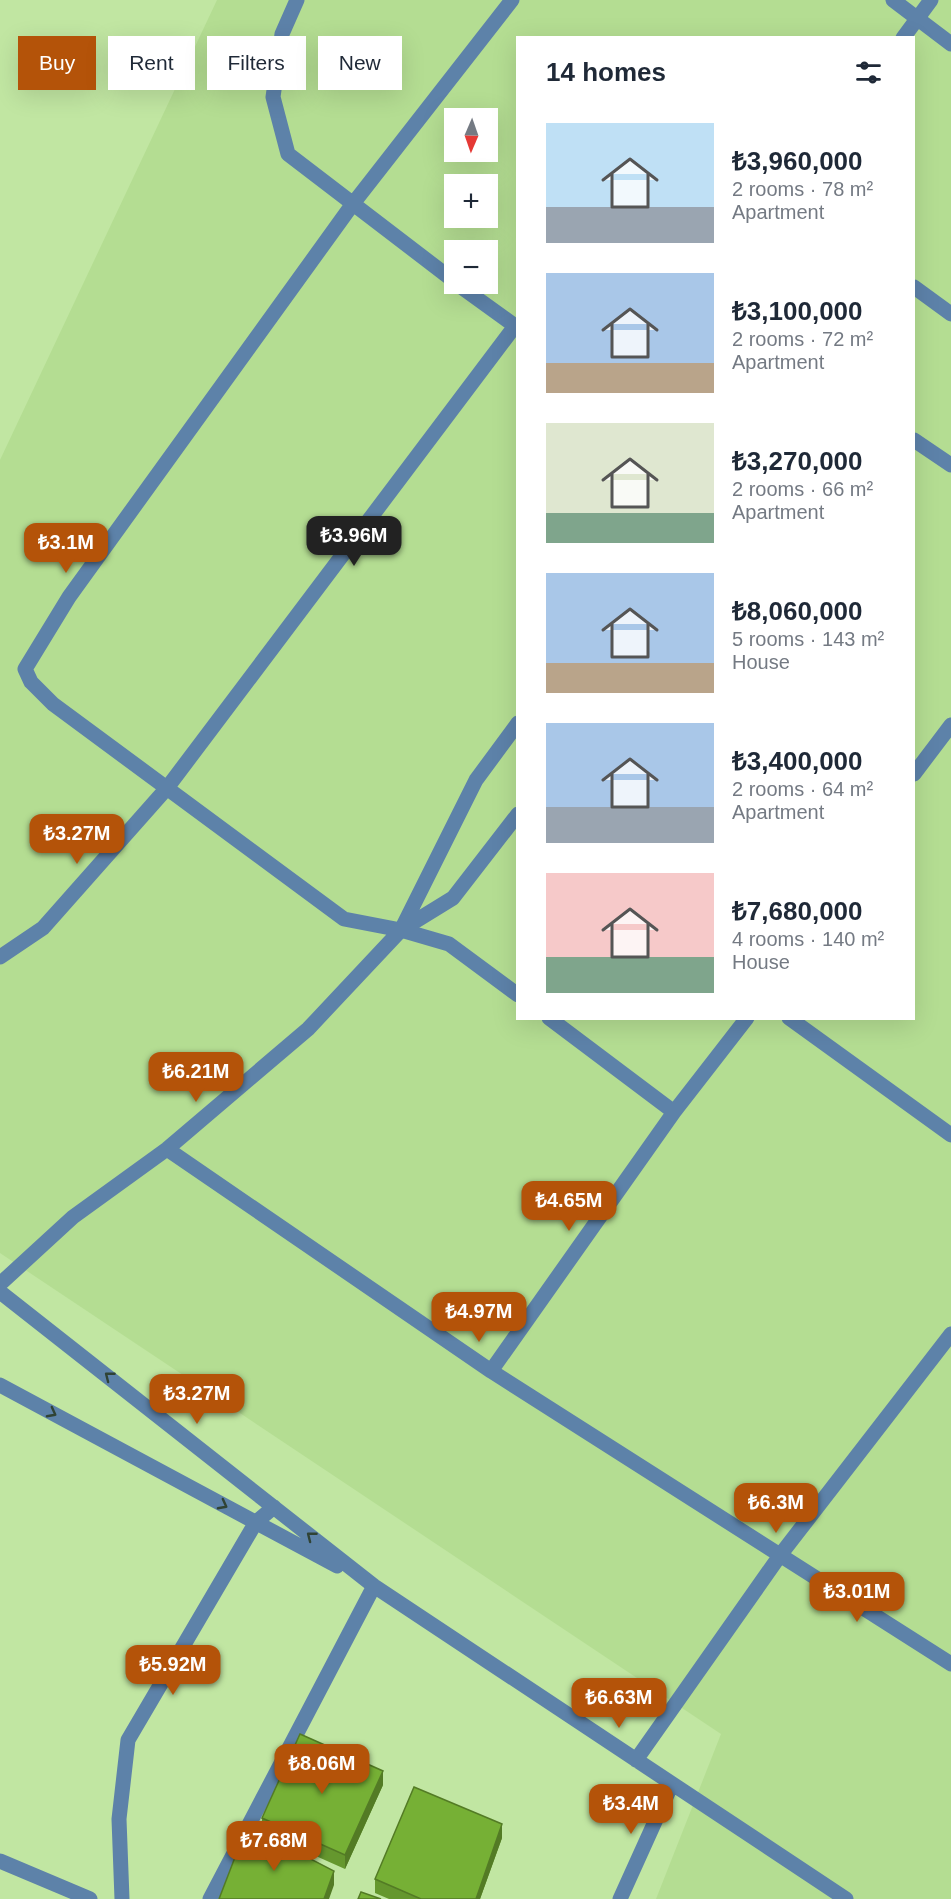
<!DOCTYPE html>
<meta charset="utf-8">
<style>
body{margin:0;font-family:Arial,sans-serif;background:#f6f6f7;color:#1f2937;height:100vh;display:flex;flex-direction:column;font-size:22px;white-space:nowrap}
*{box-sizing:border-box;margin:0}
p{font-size:20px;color:#747a83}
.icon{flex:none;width:33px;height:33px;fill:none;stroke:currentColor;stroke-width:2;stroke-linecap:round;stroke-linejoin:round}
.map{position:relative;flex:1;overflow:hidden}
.sheet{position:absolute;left:516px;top:36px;width:399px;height:984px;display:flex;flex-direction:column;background:#fff;border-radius:0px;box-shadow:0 6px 24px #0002}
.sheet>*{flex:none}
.banner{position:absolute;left:18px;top:36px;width:408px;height:54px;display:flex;gap:12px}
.needle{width:39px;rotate:182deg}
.controls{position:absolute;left:444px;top:108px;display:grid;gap:12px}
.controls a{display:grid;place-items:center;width:54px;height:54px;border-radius:0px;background:#fff;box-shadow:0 6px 24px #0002;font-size:30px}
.price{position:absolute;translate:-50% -51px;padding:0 14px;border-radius:12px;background:#b45309;color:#fff;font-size:20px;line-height:39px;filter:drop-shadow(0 2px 3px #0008)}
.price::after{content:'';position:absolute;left:50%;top:36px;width:18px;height:14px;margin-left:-9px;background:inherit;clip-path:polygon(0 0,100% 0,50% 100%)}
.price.on{background:#222;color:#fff}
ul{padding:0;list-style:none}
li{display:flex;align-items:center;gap:18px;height:150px;padding:0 30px}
li span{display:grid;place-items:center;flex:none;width:168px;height:120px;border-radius:0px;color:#555}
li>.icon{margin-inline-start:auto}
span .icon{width:72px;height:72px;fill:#fffc;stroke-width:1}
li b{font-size:26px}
h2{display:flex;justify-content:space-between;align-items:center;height:72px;padding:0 30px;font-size:26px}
.tag{padding:0 21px;border-radius:0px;background:#fff;box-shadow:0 6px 24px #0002;font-size:21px;line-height:54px}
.tag.on{background:#b45309;color:#fff}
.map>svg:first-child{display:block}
</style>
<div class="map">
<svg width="951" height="1899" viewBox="0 0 951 1899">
<rect width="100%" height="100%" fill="#c1e6a2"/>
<!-- built -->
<path fill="#b4dd92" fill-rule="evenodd" d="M217 0H951V1899H656L721 1734 0 1253V460ZM518 38H914V1018H518ZM454 118H488V152H454ZM454 184H488V218H454ZM454 250H488V284H454Z"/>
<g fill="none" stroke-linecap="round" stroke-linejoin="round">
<!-- minor -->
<path stroke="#5d82a9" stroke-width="15" d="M297 0 282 34 273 97 288 154 454 281
M512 0 352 205 69 597 25 669 31 682 53 704 344 919 401 930 449 944 518 995
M893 0 951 44
M903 38 931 0
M457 284 518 328
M914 287 951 314
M914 440 951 465
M914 774 951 725
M401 930 476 780 518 723
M0 957 43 928 167 788 515 326
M549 1018 674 1112
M789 1018 951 1135
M167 1149 491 1371 951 1664
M0 1284 73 1217 167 1149 308 1029 401 930 453 898 518 814
M0 1292 374 1586 846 1899
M491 1371 674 1112 747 1018
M0 1385 337 1566
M636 1760 781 1554 951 1334
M0 1861 90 1899
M122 1899 119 1819 128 1740 256 1522 274 1507
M210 1899 374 1586
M620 1899 672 1784"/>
</g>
<!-- wall -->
<path fill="#65972e" d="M383 1785 345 1869 262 1832V1818Z
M502 1838 480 1899H389L375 1893V1879Z"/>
<!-- shaded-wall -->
<path fill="#537b25" d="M383 1771V1785L345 1869V1855Z
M502 1824V1838L480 1899H476Z
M334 1871V1885L329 1899H324Z"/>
<!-- building -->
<path fill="#76b035" stroke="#537b25" stroke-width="1.5" d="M300 1734 383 1771 345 1855 262 1818Z
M414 1787 502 1824 476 1899H421L375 1879Z
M247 1826 334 1871 324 1899H219Z
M361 1892 381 1899H358Z"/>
<!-- one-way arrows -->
<defs><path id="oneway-chevron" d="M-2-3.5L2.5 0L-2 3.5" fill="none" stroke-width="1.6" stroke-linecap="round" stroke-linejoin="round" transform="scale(1.5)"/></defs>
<g stroke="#304335">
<use href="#oneway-chevron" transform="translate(109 1376) rotate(-142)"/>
<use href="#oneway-chevron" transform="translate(52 1413) rotate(28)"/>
<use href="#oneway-chevron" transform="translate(223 1505) rotate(28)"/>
<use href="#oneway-chevron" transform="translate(311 1536) rotate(-142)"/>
</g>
</svg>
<div class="controls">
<a><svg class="needle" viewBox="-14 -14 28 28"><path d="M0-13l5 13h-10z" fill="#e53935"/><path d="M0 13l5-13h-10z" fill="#747a83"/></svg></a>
<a>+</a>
<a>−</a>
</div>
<b class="price on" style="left:354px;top:567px">₺3.96M</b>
<b class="price" style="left:66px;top:574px">₺3.1M</b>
<b class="price" style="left:77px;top:865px">₺3.27M</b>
<b class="price" style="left:196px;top:1103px">₺6.21M</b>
<b class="price" style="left:569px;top:1232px">₺4.65M</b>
<b class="price" style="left:479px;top:1343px">₺4.97M</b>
<b class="price" style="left:197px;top:1425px">₺3.27M</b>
<b class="price" style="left:776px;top:1534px">₺6.3M</b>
<b class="price" style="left:857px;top:1623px">₺3.01M</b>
<b class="price" style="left:173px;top:1696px">₺5.92M</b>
<b class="price" style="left:619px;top:1729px">₺6.63M</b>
<b class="price" style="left:322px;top:1795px">₺8.06M</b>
<b class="price" style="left:631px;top:1835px">₺3.4M</b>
<b class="price" style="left:274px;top:1872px">₺7.68M</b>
<div class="banner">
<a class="tag on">Buy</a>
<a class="tag">Rent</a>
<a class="tag">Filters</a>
<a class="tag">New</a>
</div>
<section class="sheet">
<h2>14 homes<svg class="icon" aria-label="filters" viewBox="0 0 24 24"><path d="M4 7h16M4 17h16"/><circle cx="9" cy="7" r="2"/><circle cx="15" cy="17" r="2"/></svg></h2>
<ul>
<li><span style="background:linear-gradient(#bfe0f5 70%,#9aa5b1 0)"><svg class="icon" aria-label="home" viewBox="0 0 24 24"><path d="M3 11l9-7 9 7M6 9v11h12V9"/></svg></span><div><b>₺3,960,000</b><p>2 rooms · 78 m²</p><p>Apartment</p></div></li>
<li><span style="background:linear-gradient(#a9c7e8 75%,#b9a48a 0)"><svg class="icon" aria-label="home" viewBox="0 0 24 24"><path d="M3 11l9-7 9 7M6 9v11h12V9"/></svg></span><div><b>₺3,100,000</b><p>2 rooms · 72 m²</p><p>Apartment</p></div></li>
<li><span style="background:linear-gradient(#dfe7d0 75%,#7fa58c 0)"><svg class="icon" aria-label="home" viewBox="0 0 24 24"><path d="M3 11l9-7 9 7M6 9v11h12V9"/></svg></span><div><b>₺3,270,000</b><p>2 rooms · 66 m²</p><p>Apartment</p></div></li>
<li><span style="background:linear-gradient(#a9c7e8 75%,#b9a48a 0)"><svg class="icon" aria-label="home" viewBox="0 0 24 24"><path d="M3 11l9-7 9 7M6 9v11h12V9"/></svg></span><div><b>₺8,060,000</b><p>5 rooms · 143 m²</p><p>House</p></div></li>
<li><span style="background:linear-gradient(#a9c7e8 70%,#9aa5b1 0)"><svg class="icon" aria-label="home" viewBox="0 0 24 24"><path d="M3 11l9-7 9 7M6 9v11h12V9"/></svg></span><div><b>₺3,400,000</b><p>2 rooms · 64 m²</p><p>Apartment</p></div></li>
<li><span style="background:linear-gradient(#f6c9c9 70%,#7fa58c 0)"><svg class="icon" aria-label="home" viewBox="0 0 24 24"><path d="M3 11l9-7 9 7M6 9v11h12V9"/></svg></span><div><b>₺7,680,000</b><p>4 rooms · 140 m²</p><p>House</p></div></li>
</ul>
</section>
</div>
